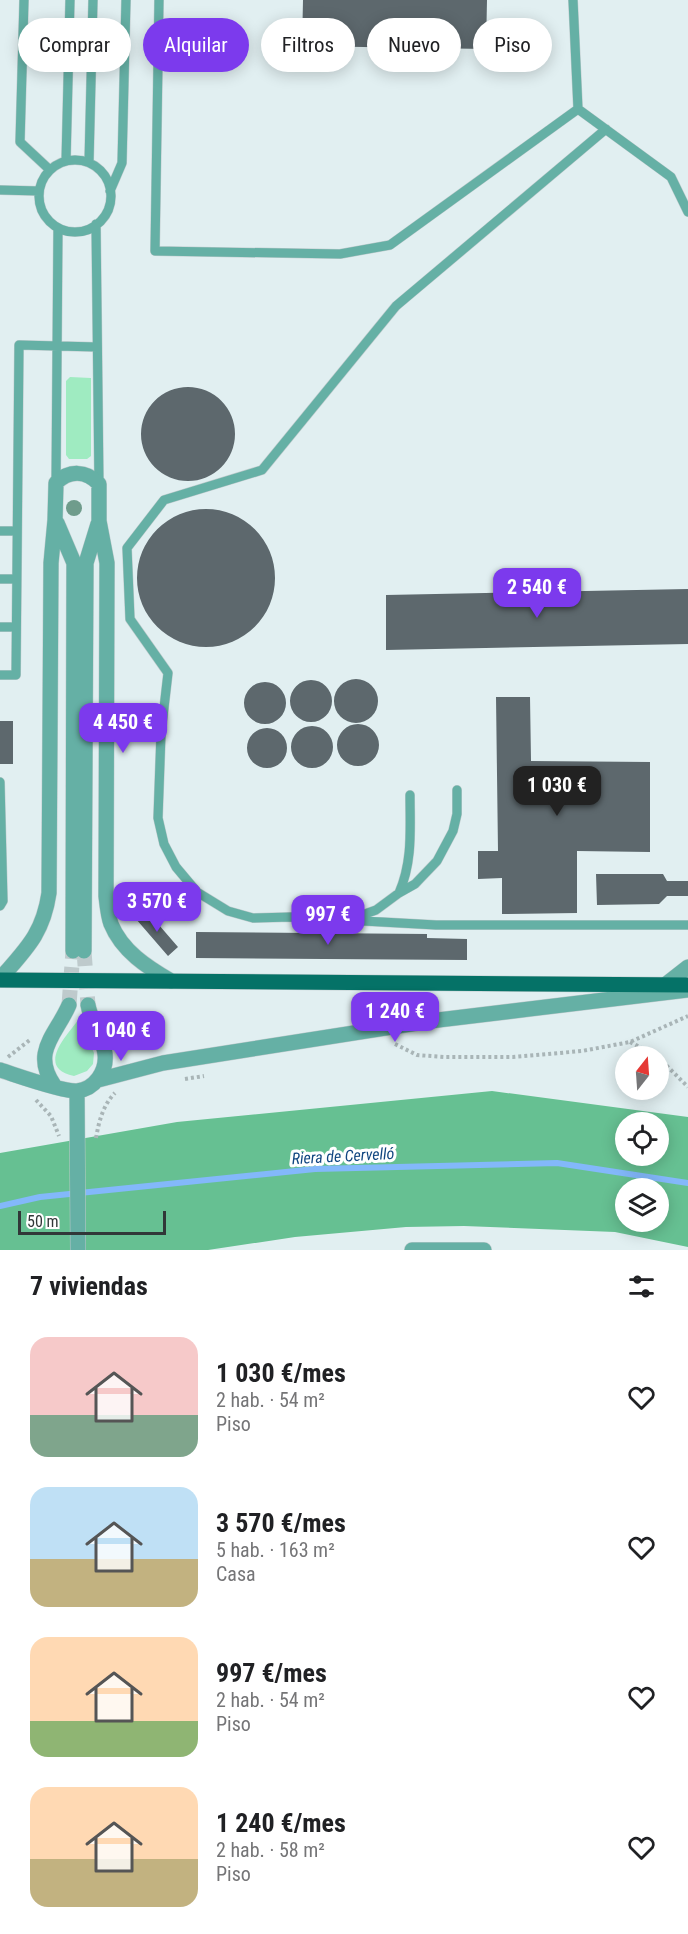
<!DOCTYPE html>
<html lang="es">
<meta charset="utf-8">
<style>
body{margin:0;font-family:"Roboto Condensed",sans-serif;background:#f2f2f2;color:#202124;height:100vh;display:flex;flex-direction:column;font-size:22px;white-space:nowrap}
*{box-sizing:border-box;margin:0}
p{font-size:20px;color:#757577}
.icon{flex:none;width:33px;height:33px;fill:none;stroke:currentColor;stroke-width:2;stroke-linecap:round;stroke-linejoin:round}
.map{position:relative;height:1250px;overflow:hidden}
.side{display:flex;flex-direction:column;background:#fff;flex:1}
.side>*{flex:none}
.hud{position:absolute;left:18px;top:18px;width:652px;height:54px;display:flex;gap:12px}
.needle{width:39px;rotate:17deg}
.tools{position:absolute;left:615px;top:1046px;display:grid;gap:12px}
.tools a{display:grid;place-items:center;width:54px;height:54px;border-radius:50%;background:#fff;box-shadow:0 3px 15px #0003;font-size:30px}
.scale{position:absolute;left:18px;bottom:15px;width:148px;box-sizing:border-box;padding-left:6px;border:3px solid #313738;border-top:0;font-size:16px;line-height:21px;white-space:nowrap;color:#313738;-webkit-text-stroke:4px #fff;paint-order:stroke}
.price{position:absolute;translate:-50% -51px;padding:0 14px;border-radius:12px;background:#7c3aed;color:#fff;font-size:20px;line-height:39px;filter:drop-shadow(0 2px 3px #0008)}
.price::after{content:'';position:absolute;left:50%;top:36px;width:18px;height:14px;margin-left:-9px;background:inherit;clip-path:polygon(0 0,100% 0,50% 100%)}
.price.current{background:#222;color:#fff}
ul{padding:0;list-style:none}
li{display:flex;align-items:center;gap:18px;height:150px;padding:0 30px}
li span{display:grid;place-items:center;flex:none;width:168px;height:120px;border-radius:18px;color:#555}
li>.icon{margin-inline-start:auto}
span .icon{width:72px;height:72px;fill:#fffc;stroke-width:1}
li b{font-size:26px}
h2{display:flex;justify-content:space-between;align-items:center;height:72px;padding:0 30px;font-size:26px}
.pill{padding:0 21px;border-radius:27px;background:#fff;box-shadow:0 3px 15px #0003;font-size:21px;line-height:54px}
.pill.current{background:#7c3aed;color:#fff}
.map>svg:first-child{display:block}
</style>
<div class="map">
<svg width="688" height="1250" viewBox="0 0 688 1250">
<rect width="100%" height="100%" fill="#e1eff1"/>
<!-- green -->
<path fill="#9febc1" d="M70 377 91 378V456L87 459H69L66 455V381Z
M79 1019 94 1053 93 1064 87 1071 74 1076C35 1068 67 1035 79 1019Z"/>
<!-- forest -->
<path fill="#66c092" fill-rule="evenodd" d="M492 1091 688 1117V1247L615 1232 464 1226 406 1227 295 1237 208 1250H0V1153L177 1122ZM626 1122H658V1155H626ZM626 1188H658V1221H626Z"/>
<g fill="none" stroke-linecap="round" stroke-linejoin="round">
<!-- stream -->
<path stroke="#83b8fa" stroke-width="6" d="M0 1206 40 1197 315 1169 557 1163 688 1183"/>
</g>
<!-- building -->
<path fill="#5d686d" d="M303 0H487L486 49 302 46Z
M141 434a47 47 0 1 1 94 0a47 47 0 1 1-94 0Z
M137 578a69 69 0 1 1 138 0a69 69 0 1 1-138 0Z
M688 589V644L386 650V595Z
M334 701a22 22 0 1 1 44 0a22 22 0 1 1-44 0Z
M290 701a21 21 0 1 1 42 0a21 21 0 1 1-42 0Z
M244 703a21 21 0 1 1 42 0a21 21 0 1 1-42 0Z
M496 697H530L531 761 650 762V852L577 851V913L502 914V878L478 879V851H498Z
M0 721H13V764H0Z
M337 745a21 21 0 1 1 42 0a21 21 0 1 1-42 0Z
M291 747a21 21 0 1 1 42 0a21 21 0 1 1-42 0Z
M247 748a20 20 0 1 1 40 0a20 20 0 1 1-40 0Z
M596 874H663L667 881H688V896H667L659 904 597 905Z
M146 910 178 947 168 956 136 919Z
M196 932 427 934V938L467 939V960L196 958Z"/>
<g fill="none" stroke-linecap="round" stroke-linejoin="round">
<!-- minor-tunnel -->
<path stroke="#becacc" stroke-width="15" stroke-dasharray="15 8" stroke-linecap="butt" d="M84 951 88 1005
M69 1005 73 951"/>
<defs>
<path id="service" d="M24 0 20 142 50 170
M159 0 155 251 340 254 390 245 578 109
M573 0 578 109 671 177 688 212
M606 129 396 306 262 470 164 500 127 548 130 619 168 673 161 734 158 818 164 844 176 867 197 892 228 911 253 918 291 917 436 925H688
M39 196a36 36 0 1 1 72 0a36 36 0 1 1-72 0Z
M66 161 70 0
M89 162 93 0
M0 190 39 191
M110 191 122 163 126 0
M96 224 99 484
M56 483 58 228
M0 531H16
M0 579H16
M0 627H16
M0 675H16L19 345 97 347
M0 782 3 901 0 906
M399 893C413 861 410 829 410 795
M354 918 376 910 399 893 415 884 437 861 453 831 457 814V790"/>
<path id="minor" d="M57 523 74 563 73 951
M84 951 86 563 98 524
M0 979C26 949 43 934 49 893L51 563 55 520 56 483C69 470 86 470 99 484V521L107 563 106 896C107 905 108 916 111 924 122 951 147 967 171 981
M665 985 688 967
M0 1070C16 1075 63 1092 77 1091 95 1089 107 1071 105 1054 103 1037 91 1022 88 1005
M98 1080 163 1063 430 1021 687 990
M54 1085C31 1052 56 1035 69 1005
M77 1091 78 1250
M412 1250H484"/>
<path id="primary" d="M0 980 688 985"/>
</defs>
<!-- service casing -->
<use href="#service" stroke="#becacc" stroke-width="10"/>
<!-- minor casing -->
<use href="#minor" stroke="#becacc" stroke-width="16"/>
<!-- primary casing -->
<use href="#primary" stroke="#becacc" stroke-width="16"/>
<!-- path -->
<path stroke="#a9b5b7" stroke-width="4" stroke-dasharray="3 3" stroke-linecap="butt" d="M630 1042 657 1056
M395 1044 417 1055 444 1057H513L582 1051 630 1042 688 1016
M8 1057 31 1039
M658 1057 688 1087
M185 1079 204 1076
M36 1100 51 1116 59 1136
M96 1138C99 1121 103 1105 115 1093"/>
<!-- service -->
<use href="#service" stroke="#65b0a5" stroke-width="9"/>
<!-- minor -->
<use href="#minor" stroke="#65b0a5" stroke-width="15"/>
<!-- primary -->
<use href="#primary" stroke="#057267" stroke-width="15"/>
</g>
<!-- trees -->
<circle fill="#6f9c8c" cx="74" cy="508" r="8"/>
<g text-anchor="middle" dominant-baseline="central" stroke-width="6" stroke-linejoin="round" paint-order="stroke">
<!-- water labels -->
<g font-size="16" font-style="italic" fill="#114680" stroke="#fff">
<text transform="translate(343 1156) rotate(-3)">Riera de Cervelló</text>
</g>
</g>
</svg>
<div class="tools">
<a><svg class="needle" viewBox="-14 -14 28 28"><path d="M0-13l5 13h-10z" fill="#e53935"/><path d="M0 13l5-13h-10z" fill="#757577"/></svg></a>
<a><svg class="icon" aria-label="locate" viewBox="0 0 24 24"><circle cx="12" cy="12" r="6"/><path d="M12 2v4M12 18v4M2 12h4M18 12h4"/></svg></a>
<a><svg class="icon" aria-label="layers" viewBox="0 0 24 24"><path d="M12 4l9 5-9 5-9-5zM3 14l9 5 9-5"/></svg></a>
</div>
<div class="scale">50 m</div>
<b class="price" style="left:537px;top:619px">2 540 €</b>
<b class="price" style="left:123px;top:754px">4 450 €</b>
<b class="price current" style="left:557px;top:817px">1 030 €</b>
<b class="price" style="left:157px;top:933px">3 570 €</b>
<b class="price" style="left:328px;top:946px">997 €</b>
<b class="price" style="left:395px;top:1043px">1 240 €</b>
<b class="price" style="left:121px;top:1062px">1 040 €</b>
<div class="hud">
<a class="pill">Comprar</a>
<a class="pill current">Alquilar</a>
<a class="pill">Filtros</a>
<a class="pill">Nuevo</a>
<a class="pill">Piso</a>
</div>
</div>
<section class="side">
<h2>7 viviendas<svg class="icon" aria-label="filters" viewBox="0 0 24 24"><path d="M4 7h16M4 17h16"/><circle cx="9" cy="7" r="2"/><circle cx="15" cy="17" r="2"/></svg></h2>
<ul>
<li><span style="background:linear-gradient(#f6c9c9 65%,#7fa58c 0)"><svg class="icon" aria-label="home" viewBox="0 0 24 24"><path d="M3 11l9-7 9 7M6 9v11h12V9"/></svg></span><div><b>1 030 €/mes</b><p>2 hab. · 54 m²</p><p>Piso</p></div><svg class="icon" aria-label="heart" viewBox="0 0 24 24"><path d="M12 20l-8-8c-3-5 5-10 8-4 3-6 11-1 8 4z"/></svg></li>
<li><span style="background:linear-gradient(#bfe0f5 60%,#c2b280 0)"><svg class="icon" aria-label="home" viewBox="0 0 24 24"><path d="M3 11l9-7 9 7M6 9v11h12V9"/></svg></span><div><b>3 570 €/mes</b><p>5 hab. · 163 m²</p><p>Casa</p></div><svg class="icon" aria-label="heart" viewBox="0 0 24 24"><path d="M12 20l-8-8c-3-5 5-10 8-4 3-6 11-1 8 4z"/></svg></li>
<li><span style="background:linear-gradient(#ffd9b3 70%,#8fb573 0)"><svg class="icon" aria-label="home" viewBox="0 0 24 24"><path d="M3 11l9-7 9 7M6 9v11h12V9"/></svg></span><div><b>997 €/mes</b><p>2 hab. · 54 m²</p><p>Piso</p></div><svg class="icon" aria-label="heart" viewBox="0 0 24 24"><path d="M12 20l-8-8c-3-5 5-10 8-4 3-6 11-1 8 4z"/></svg></li>
<li><span style="background:linear-gradient(#ffd9b3 60%,#c2b280 0)"><svg class="icon" aria-label="home" viewBox="0 0 24 24"><path d="M3 11l9-7 9 7M6 9v11h12V9"/></svg></span><div><b>1 240 €/mes</b><p>2 hab. · 58 m²</p><p>Piso</p></div><svg class="icon" aria-label="heart" viewBox="0 0 24 24"><path d="M12 20l-8-8c-3-5 5-10 8-4 3-6 11-1 8 4z"/></svg></li>
</ul>
</section>
